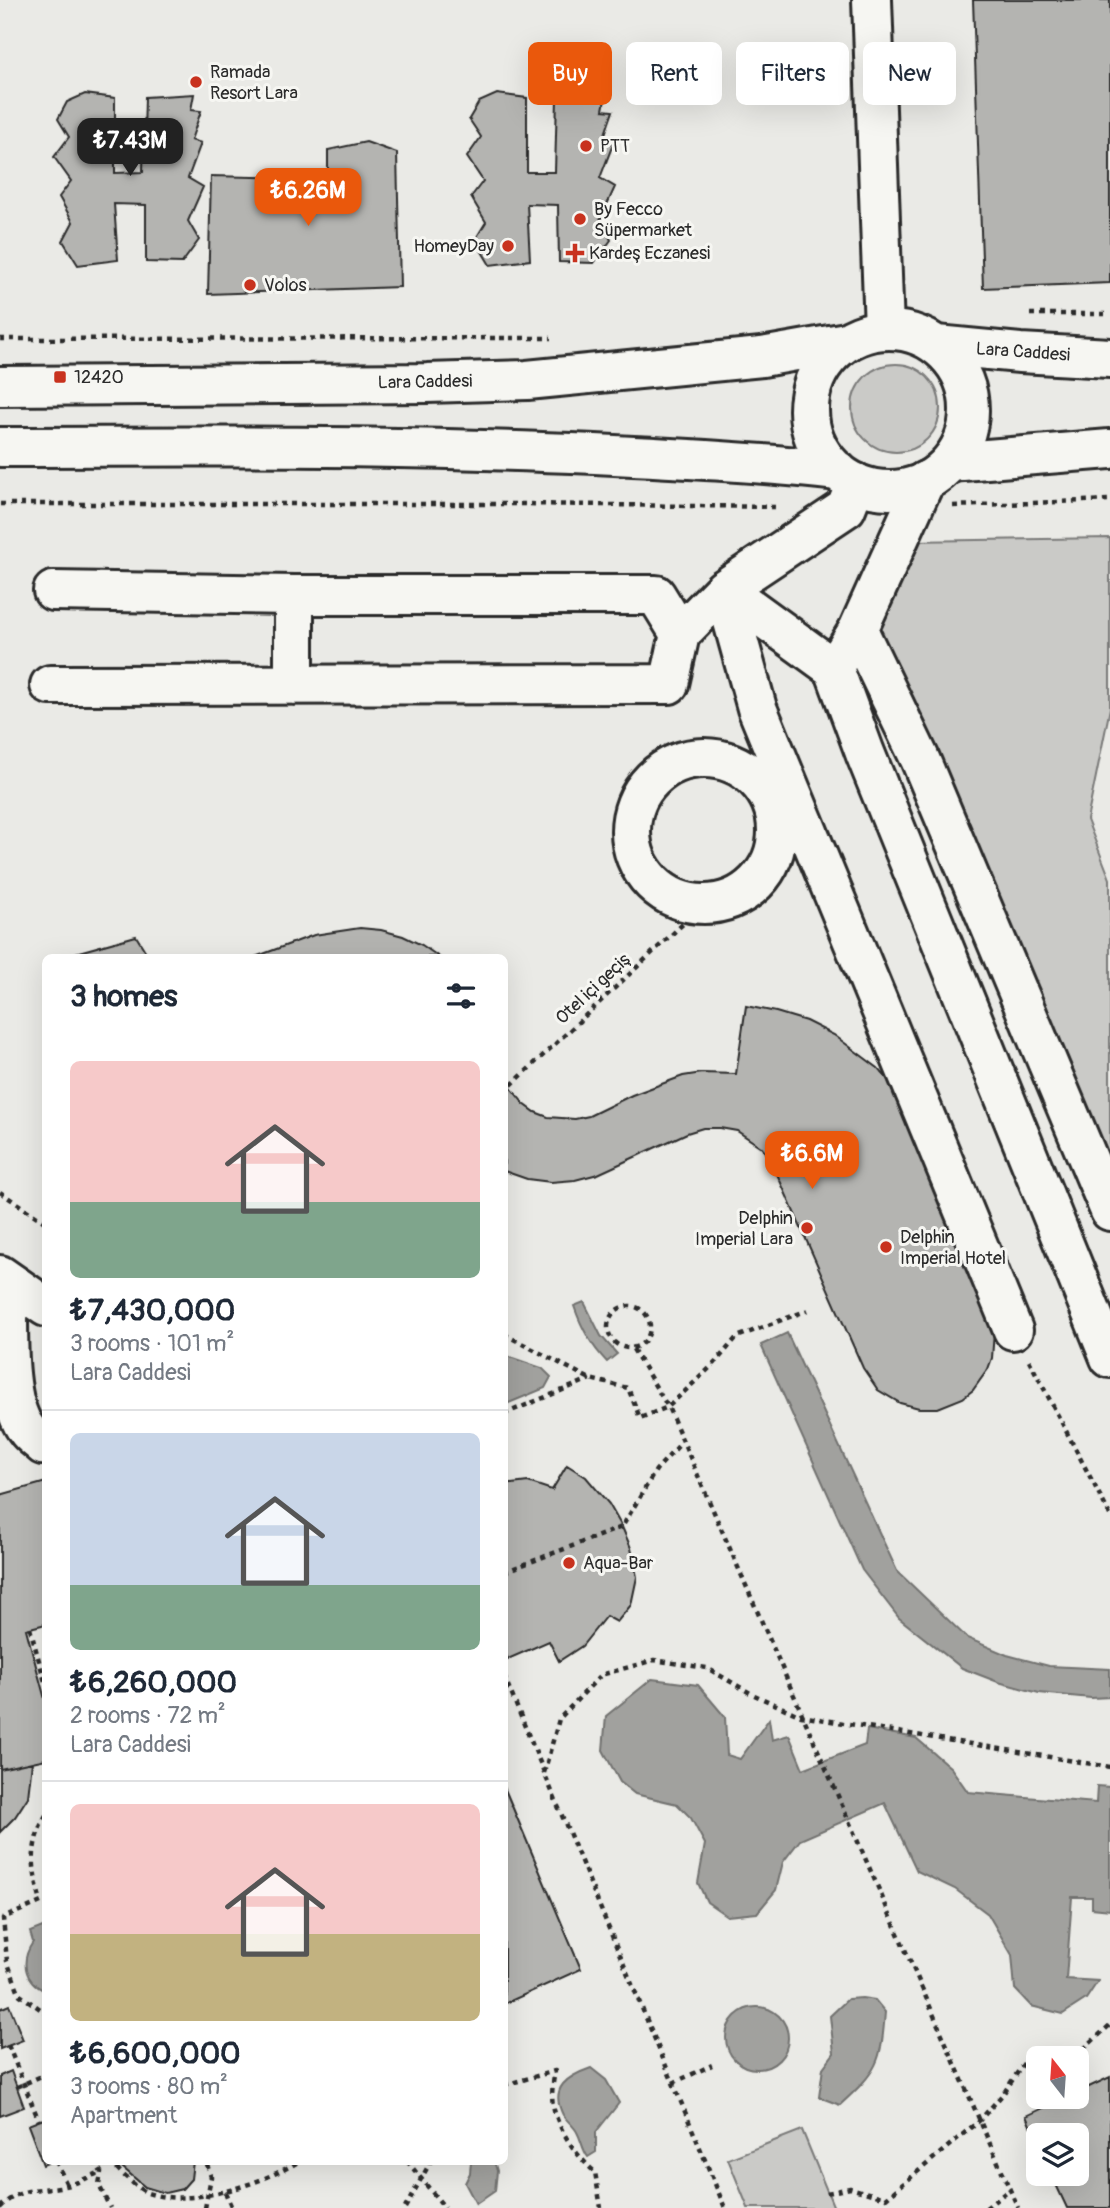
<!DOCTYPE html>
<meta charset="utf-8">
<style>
body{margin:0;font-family:Pangolin,sans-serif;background:#f6f6f7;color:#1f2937;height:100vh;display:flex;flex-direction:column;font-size:26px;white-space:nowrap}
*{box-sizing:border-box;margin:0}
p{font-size:23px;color:#747a83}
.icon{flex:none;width:38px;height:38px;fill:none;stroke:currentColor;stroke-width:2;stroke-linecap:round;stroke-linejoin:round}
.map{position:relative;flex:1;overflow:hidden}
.panel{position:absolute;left:42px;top:954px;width:466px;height:1211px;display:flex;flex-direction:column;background:#fff;border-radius:10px;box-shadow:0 7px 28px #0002}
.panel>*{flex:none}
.banner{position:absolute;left:528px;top:42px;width:476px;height:63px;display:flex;gap:14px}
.needle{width:46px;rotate:343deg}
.controls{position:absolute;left:1026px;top:2046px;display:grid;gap:14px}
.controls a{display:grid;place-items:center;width:63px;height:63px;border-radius:10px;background:#fff;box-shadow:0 7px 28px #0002;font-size:35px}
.price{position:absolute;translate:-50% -60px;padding:0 16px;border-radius:14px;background:#ea580c;color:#fff;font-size:23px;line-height:46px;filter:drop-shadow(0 2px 4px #0008)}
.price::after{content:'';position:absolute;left:50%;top:42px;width:21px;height:16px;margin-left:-10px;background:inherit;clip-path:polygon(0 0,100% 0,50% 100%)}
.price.active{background:#222;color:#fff}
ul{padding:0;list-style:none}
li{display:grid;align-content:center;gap:14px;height:371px;padding:0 28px}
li+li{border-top:2px solid #e0e1e3}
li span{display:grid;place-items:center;height:217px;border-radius:10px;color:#555}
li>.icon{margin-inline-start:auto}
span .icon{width:126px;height:126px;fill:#fffc;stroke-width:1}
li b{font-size:30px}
h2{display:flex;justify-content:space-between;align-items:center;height:84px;padding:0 28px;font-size:30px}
.pill{padding:0 24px;border-radius:10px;background:#fff;box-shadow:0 7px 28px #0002;font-size:24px;line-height:63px}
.pill.active{background:#ea580c;color:#fff}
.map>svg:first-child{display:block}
</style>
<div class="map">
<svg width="1110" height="2208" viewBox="0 0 1110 2208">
<rect width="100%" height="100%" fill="#eaeae6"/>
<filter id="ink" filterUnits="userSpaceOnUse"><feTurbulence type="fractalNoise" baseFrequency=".0143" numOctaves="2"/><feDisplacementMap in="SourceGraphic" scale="14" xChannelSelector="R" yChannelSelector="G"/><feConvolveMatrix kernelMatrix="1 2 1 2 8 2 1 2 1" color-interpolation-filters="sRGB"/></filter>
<g filter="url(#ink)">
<!-- green -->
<path fill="#cacac7" stroke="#7a7a79" stroke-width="2" d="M852 408a44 44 0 1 1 88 0a44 44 0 1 1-88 0Z
M1110 538V708L1087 820 1110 879V1202L873 630 911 541Z
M802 2130 834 2208H748L728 2159Z"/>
<!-- water -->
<path fill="#a1a19e" stroke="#727270" stroke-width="2" d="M584 1302 601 1336 617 1354 607 1362C591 1345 582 1329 574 1306Z
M787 1333 897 1571 967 1638 1007 1655 1049 1666 1110 1669V1697L1091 1698 1039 1693 998 1682 962 1668 899 1618 862 1570 761 1345Z
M504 1355 542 1368 551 1377 545 1388 504 1405Z
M652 1679 698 1685 725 1717 727 1755 740 1759 769 1719 772 1740 789 1735 803 1769 865 1745 867 1729 916 1738 951 1768 968 1792 1096 1803 1097 1786 1110 1787V1910L1092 1908V1897H1072L1066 1979 1098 1981 1086 1999 1063 2014 1031 2006 1015 1989 1012 1955 988 1914 955 1889 917 1871 885 1803 800 1840 783 1862 776 1890 757 1913 727 1916 707 1902 698 1883 705 1844 691 1818 677 1804 635 1794 620 1782 603 1750 606 1716Z
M45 1926H46L45 1991C24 1981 20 1961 33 1942L30 1932Z
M862 1998 875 2000 885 2012C881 2064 878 2070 840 2105L819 2097 823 2068 834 2053 830 2016 848 1999Z
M726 2038a31 31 0 1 1 62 0a31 31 0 1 1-62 0Z
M591 2068 606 2080 619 2103 596 2132V2152L588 2157C582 2149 582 2141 577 2132 574 2126 567 2121 563 2115 549 2087 568 2076 591 2068Z
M471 2161H494L497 2171 495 2191 476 2204 465 2183 470 2173Z"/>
<!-- building -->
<path fill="#b4b4b1" stroke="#2b2b2b" stroke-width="2" d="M973 0H1110V283L983 288Z
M85 94 115 98V173L143 172 145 97 194 94 191 110 201 111 191 140 201 143 188 178 203 187 188 221 199 240 182 263 146 262V205L114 204 118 260 78 265 63 241 73 222 59 197 71 181 54 157 69 137 58 119 67 102Z
M497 94 527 98V172H555L557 98 606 94 603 110 613 111 603 140 613 144 600 178 615 187 600 220 611 240 594 263 559 262 558 205 527 204 530 260 490 265 475 240 486 222 471 197 483 181 467 157 481 137 469 119 479 102Z
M366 142 397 153 400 287 208 294 211 176 328 179V150Z
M360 928 381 930 403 936 422 945 439 957H255L314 935Z
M136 936 149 957H61Z
M746 1006 776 1012 806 1021 834 1035 878 1068 896 1089 994 1332 992 1358 988 1369 973 1390 963 1398 938 1408H919L900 1403 878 1390 863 1368 770 1158 761 1147 737 1131 720 1128H703L687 1133 598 1174 575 1180 551 1182 527 1179 504 1171V1079L524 1104 535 1112 548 1117 575 1119 589 1116 632 1095 683 1076 702 1073 736 1074Z
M567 1465 586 1477 609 1504 622 1527 631 1548 637 1577 631 1605 617 1622 606 1616 582 1646 559 1661 549 1641 508 1659 504 1651V1485L528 1482 552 1490Z
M46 1482V1624L26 1629 46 1703V1759L0 1769V1495Z
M32 1762 28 1797 15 1817 0 1832V1769Z
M504 1787 581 1969 504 2004Z
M9 2005 23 2040 0 2049V2009Z
M11 2071 24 2107 0 2116V2076Z
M1110 2077V2208H1067L1051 2174H1076V2135H1038V2144L1026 2116 1068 2096H1076V2093Z
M46 2118V2161H52L43 2165 28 2125Z
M115 2161H193L191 2179 182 2189 165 2193 145 2187Z"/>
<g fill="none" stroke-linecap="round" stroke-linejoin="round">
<defs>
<path id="minor" d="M872 0 884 330
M856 483 846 508 724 589 757 708 1013 1330
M53 591 294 595H656L680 634
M858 630 920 759 1110 1211
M844 653 858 630 925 481
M50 685 669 684 680 634 724 589 834 669 865 753 1110 1358
M294 685V595
M631 831a73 73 0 1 1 146 0a73 73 0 1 1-146 0Z
M0 1275 46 1307
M8 1281C9 1319 3 1401 27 1430 31 1436 38 1440 43 1445L46 1444"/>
<path id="major" d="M809 410a80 80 0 1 1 160 0a80 80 0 1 1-160 0Z
M936 345 1020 353 1110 358
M0 386 427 383 527 380 762 357 847 342
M0 447C198 446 396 445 595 454 676 458 757 462 838 471
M950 462 1110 449"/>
</defs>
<!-- minor casing -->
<use href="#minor" stroke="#2b2b2b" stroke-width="44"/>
<!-- major casing -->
<use href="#major" stroke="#2b2b2b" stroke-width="44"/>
<!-- path -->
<path stroke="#2b2b2b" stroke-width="4.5" stroke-dasharray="5 5" stroke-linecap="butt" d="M1030 314H1110
M0 339 551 338
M0 504H520L780 507
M953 506 1110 500
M504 1092 702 906
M0 1192 46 1223
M608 1327a21 21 0 1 1 42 0a21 21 0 1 1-42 0Z
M504 1334 590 1379 628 1388 640 1418 668 1407 715 1363 737 1337 808 1310
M633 1349 668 1407 1018 2208
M1029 1360 1110 1515
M504 1414 590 1379
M504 1572 622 1527 656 1470 681 1443
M30 1628 46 1686
M504 1676 725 2208
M544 1773 559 1719 601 1675 654 1660 707 1668 752 1694 801 1716 1110 1767
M46 1815C29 1845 32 1869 41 1902L3 1918 7 1961 20 1995 46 2013
M8 2045 39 2121
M673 2083 712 2065
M504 2085 555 2071C553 2082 551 2093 553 2105 557 2128 577 2157 595 2172L601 2208
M17 2087 46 2074
M56 2161 67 2185
M94 2161 101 2172 99 2185 110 2208
M110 2161C120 2172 135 2187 148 2193 192 2208 262 2183 300 2161
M407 2161 445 2208
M225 2192 232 2208
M827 2193 850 2188 886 2198 980 2120 1003 2094 1028 2057 1077 2055 1110 2025
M0 2208C22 2184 42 2192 69 2185 80 2182 90 2176 101 2172
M205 2208 211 2177 206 2161
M405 2208 431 2161
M986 2208 1010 2189"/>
<!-- minor -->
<use href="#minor" stroke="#f6f6f2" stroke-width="38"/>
<!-- major -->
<use href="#major" stroke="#f6f6f2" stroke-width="38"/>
</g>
</g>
<!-- markers -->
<g fill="#c8321e" stroke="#f6f6f2" stroke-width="2.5">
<circle cx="196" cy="82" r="7"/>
<circle cx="586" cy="146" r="7"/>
<circle cx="580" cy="219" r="7"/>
<circle cx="508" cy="246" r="7"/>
<path d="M571.5 242.5h7v7h7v7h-7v7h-7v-7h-7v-7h7z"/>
<circle cx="250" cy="285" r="7"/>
<rect x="53" y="370" width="14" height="14" rx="3.5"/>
<circle cx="807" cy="1228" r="7"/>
<circle cx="886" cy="1247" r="7"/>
<circle cx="569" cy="1563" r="7"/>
</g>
<g text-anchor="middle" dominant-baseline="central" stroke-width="6" stroke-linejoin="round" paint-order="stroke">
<!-- poi labels -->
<g font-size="18" fill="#2b2b2b" stroke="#f6f6f2" text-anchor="start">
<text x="210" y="72">Ramada<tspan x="210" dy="21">Resort Lara</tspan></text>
<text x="600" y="146">PTT</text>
<text x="594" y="209">By Fecco<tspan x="594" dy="21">Süpermarket</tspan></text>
<text x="494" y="246" text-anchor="end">HomeyDay</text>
<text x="589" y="253">Kardeş Eczanesi</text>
<text x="264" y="285">Volos</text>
<text x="74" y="377">12420</text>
<text x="793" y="1218" text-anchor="end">Delphin<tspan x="793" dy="21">Imperial Lara</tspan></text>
<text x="900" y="1237">Delphin<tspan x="900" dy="21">Imperial Hotel</tspan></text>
<text x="583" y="1563">Aqua-Bar</text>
</g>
<!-- street labels -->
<g font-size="18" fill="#2b2b2b" stroke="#f6f6f2">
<text transform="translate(1023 352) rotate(4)">Lara Caddesi</text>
<text transform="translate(425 382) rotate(-1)">Lara Caddesi</text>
<text transform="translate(593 989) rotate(-43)">Otel içi geçiş</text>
</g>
</g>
</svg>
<div class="controls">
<a><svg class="needle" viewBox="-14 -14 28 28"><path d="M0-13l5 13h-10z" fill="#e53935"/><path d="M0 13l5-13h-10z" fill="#747a83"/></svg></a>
<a><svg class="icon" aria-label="layers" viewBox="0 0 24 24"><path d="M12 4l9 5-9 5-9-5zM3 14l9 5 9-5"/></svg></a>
</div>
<b class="price active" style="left:130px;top:178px">₺7.43M</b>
<b class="price" style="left:308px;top:228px">₺6.26M</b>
<b class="price" style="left:812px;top:1191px">₺6.6M</b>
<div class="banner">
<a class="pill active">Buy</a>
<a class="pill">Rent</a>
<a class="pill">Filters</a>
<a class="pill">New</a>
</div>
<section class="panel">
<h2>3 homes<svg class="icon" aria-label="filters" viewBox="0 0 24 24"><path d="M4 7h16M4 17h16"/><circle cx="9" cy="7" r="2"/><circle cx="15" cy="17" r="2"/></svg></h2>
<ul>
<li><span style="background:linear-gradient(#f6c9c9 65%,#7fa58c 0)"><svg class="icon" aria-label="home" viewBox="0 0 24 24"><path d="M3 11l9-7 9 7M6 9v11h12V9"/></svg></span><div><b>₺7,430,000</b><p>3 rooms · 101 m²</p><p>Lara Caddesi</p></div></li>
<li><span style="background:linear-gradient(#c9d6e8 70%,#7fa58c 0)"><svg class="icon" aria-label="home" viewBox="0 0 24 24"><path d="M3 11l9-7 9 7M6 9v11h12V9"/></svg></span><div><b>₺6,260,000</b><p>2 rooms · 72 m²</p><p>Lara Caddesi</p></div></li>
<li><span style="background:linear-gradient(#f6c9c9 60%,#c2b280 0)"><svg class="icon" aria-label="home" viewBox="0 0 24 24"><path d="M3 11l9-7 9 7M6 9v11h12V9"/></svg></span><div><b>₺6,600,000</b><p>3 rooms · 80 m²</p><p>Apartment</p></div></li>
</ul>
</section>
</div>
